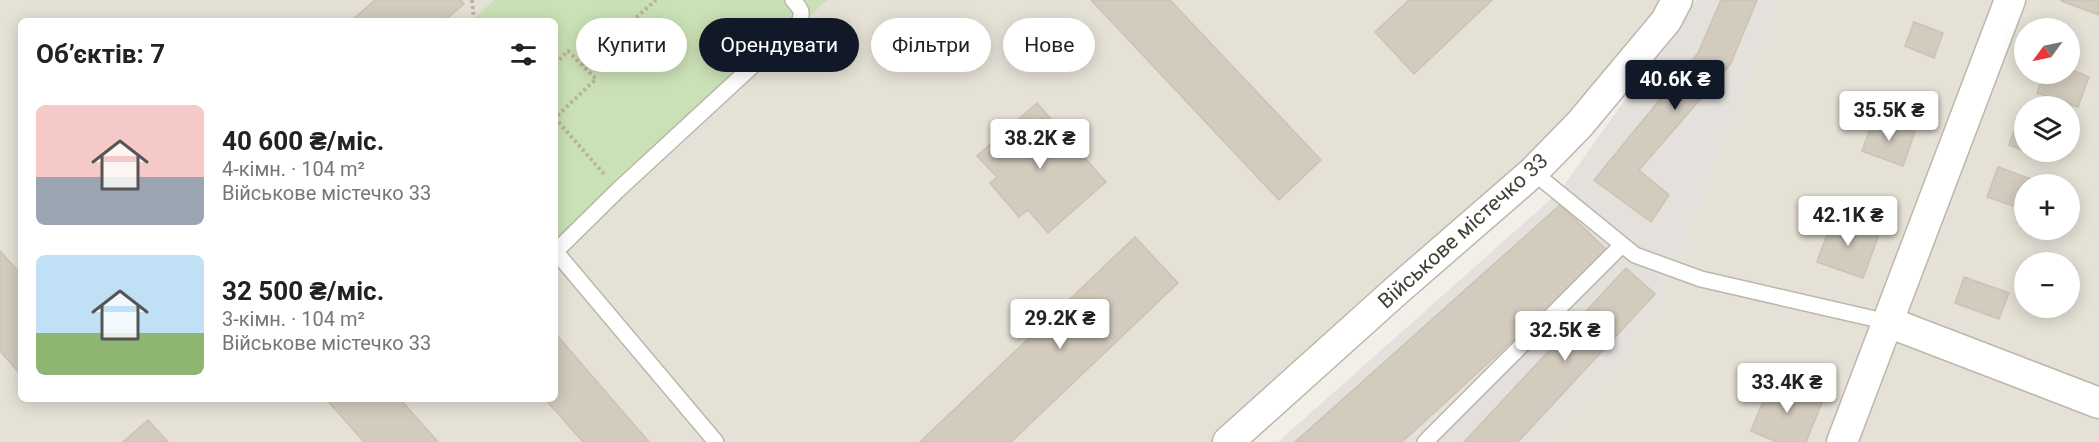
<!DOCTYPE html>
<html lang="uk">
<meta charset="utf-8">
<style>
body{margin:0;font-family:Roboto,sans-serif;background:#f2f2f2;color:#222;height:100vh;display:flex;flex-direction:column;font-size:22px;white-space:nowrap}
*{box-sizing:border-box;margin:0}
p{font-size:20px;color:#767676}
.icon{flex:none;width:33px;height:33px;fill:none;stroke:currentColor;stroke-width:2;stroke-linecap:round;stroke-linejoin:round}
.map{position:relative;flex:1;overflow:hidden}
.details{position:absolute;left:18px;top:18px;width:540px;height:384px;display:flex;flex-direction:column;background:#fff;border-radius:9px;box-shadow:0 3px 15px #0003}
.details>*{flex:none}
.top-card{position:absolute;left:576px;top:18px;width:570px;height:54px;display:flex;gap:12px}
.needle{width:39px;rotate:237deg}
.fabs{position:absolute;left:2014px;top:18px;display:grid;gap:12px}
.fabs a{display:grid;place-items:center;width:66px;height:66px;border-radius:50%;background:#fff;box-shadow:0 3px 15px #0003;font-size:30px}
.price{position:absolute;translate:-50% -51px;padding:0 14px;border-radius:6px;background:#fff;color:#222;font-size:20px;line-height:39px;filter:drop-shadow(0 2px 3px #0008)}
.price::after{content:'';position:absolute;left:50%;top:36px;width:18px;height:14px;margin-left:-9px;background:inherit;clip-path:polygon(0 0,100% 0,50% 100%)}
.price.active{background:#111827;color:#fff}
ul{padding:0;list-style:none}
li{display:flex;align-items:center;gap:18px;height:150px;padding:0 18px}
li span{display:grid;place-items:center;flex:none;width:168px;height:120px;border-radius:9px;color:#555}
li>.icon{margin-inline-start:auto}
span .icon{width:72px;height:72px;fill:#fffc;stroke-width:1}
li b{font-size:26px}
h2{display:flex;justify-content:space-between;align-items:center;height:72px;padding:0 18px;font-size:26px}
.tag{padding:0 21px;border-radius:27px;background:#fff;box-shadow:0 3px 15px #0003;font-size:21px;line-height:54px}
.tag.active{background:#111827;color:#fff}
.map>svg:first-child{display:block}
</style>
<div class="map">
<svg width="2099" height="442" viewBox="0 0 2099 442">
<rect width="100%" height="100%" fill="#f1efe7"/>
<!-- residential -->
<path fill="#e5e1d6" fill-rule="evenodd" d="M0 0H1677L1579 125 1228 442H0ZM21 21H555V399H21Z
M1780 0H2099V442H1542L1658 318 1696 213ZM2025 28H2070V74H2025ZM2025 106H2070V152H2025ZM2025 184H2070V230H2025ZM2025 262H2070V308H2025Z"/>
<!-- industrial -->
<path fill="#e4e1dc" d="M1696 0H1780L1696 213 1658 318 1542 442H1278L1560 191Z"/>
<!-- green -->
<path fill="#cae1b5" d="M494 0H827L555 251V21H471Z"/>
<!-- building -->
<path fill="#d2cbbe" stroke="#cbc3b2" stroke-width="1.5" d="M375 0H461L464 4 444 21H351Z
M1091 0H1170L1321 160 1279 200Z
M1409 0H1492L1414 74 1375 32Z
M1721 0H1757L1730 65 1639 170 1669 195 1651 222 1594 180 1698 53Z
M2061 0H2099V15L2061 1Z
M1914 22 1943 33 1934 58 1905 46Z
M2070 69 2089 77 2078 107 2037 93 2044 74H2070Z
M1037 103 1106 182 1048 233 1028 210 1019 217 990 183 997 177 977 156Z
M2021 112 2025 114V151L2009 145Z
M1874 118 1915 132 1903 166 1862 151Z
M1998 167 2042 183 2041 184H2025V210L1987 197Z
M1560 205 1609 252 1402 442H1295Z
M1834 215 1880 232 1863 278 1817 262Z
M1135 237 1178 283 1011 442H920Z
M0 251 21 274V375L0 351Z
M1626 268 1655 294 1518 442H1464Z
M1964 277 2009 293 1999 319 1955 303Z
M555 333 649 442H583L545 399H555Z
M1772 379 1823 400 1806 442H1777L1751 431Z
M326 399H400L438 442H364Z
M148 420 168 442H123Z"/>
<g fill="none" stroke-linecap="round" stroke-linejoin="round">
<defs>
<path id="service" d="M1533 172 1635 255 1701 279 1888 322
M555 251 716 442
M555 252 618 190 798 24C804 13 801 9 793 0
M1425 442 1622 245"/>
<path id="minor" d="M1888 322 2099 403
M1228 442 1396 291 1533 172 1579 125 1666 21 1677 0
M1842 442 2010 0"/>
</defs>
<!-- service casing -->
<use href="#service" stroke="#bcb7ab" stroke-width="18"/>
<!-- minor casing -->
<use href="#minor" stroke="#bcb7ab" stroke-width="33"/>
<!-- path -->
<path stroke="#bcb39e" stroke-width="4" stroke-dasharray="3 3" stroke-linecap="butt" d="M472 0 474 21
M555 64 568 51 596 79 555 118 604 174
M582 65 656 0"/>
<!-- service -->
<use href="#service" stroke="#fff" stroke-width="15"/>
<!-- minor -->
<use href="#minor" stroke="#fff" stroke-width="30"/>
</g>
<g text-anchor="middle" dominant-baseline="central" stroke-width="6" stroke-linejoin="round" paint-order="stroke">
<!-- street labels -->
<g font-size="21" fill="#443f37" stroke="#fff">
<text transform="translate(1463 231) rotate(-42)">Військове містечко 33</text>
</g>
</g>
</svg>
<div class="fabs">
<a><svg class="needle" viewBox="-14 -14 28 28"><path d="M0-13l5 13h-10z" fill="#e53935"/><path d="M0 13l5-13h-10z" fill="#767676"/></svg></a>
<a><svg class="icon" aria-label="layers" viewBox="0 0 24 24"><path d="M12 4l9 5-9 5-9-5zM3 14l9 5 9-5"/></svg></a>
<a>+</a>
<a>−</a>
</div>
<b class="price active" style="left:1675px;top:111px">40.6K ₴</b>
<b class="price" style="left:1889px;top:142px">35.5K ₴</b>
<b class="price" style="left:1040px;top:170px">38.2K ₴</b>
<b class="price" style="left:1848px;top:247px">42.1K ₴</b>
<b class="price" style="left:1060px;top:350px">29.2K ₴</b>
<b class="price" style="left:1565px;top:362px">32.5K ₴</b>
<b class="price" style="left:1787px;top:414px">33.4K ₴</b>
<div class="top-card">
<a class="tag">Купити</a>
<a class="tag active">Орендувати</a>
<a class="tag">Фільтри</a>
<a class="tag">Нове</a>
</div>
<section class="details">
<h2>Об’єктів: 7<svg class="icon" aria-label="filters" viewBox="0 0 24 24"><path d="M4 7h16M4 17h16"/><circle cx="9" cy="7" r="2"/><circle cx="15" cy="17" r="2"/></svg></h2>
<ul>
<li><span style="background:linear-gradient(#f6c9c9 60%,#9aa5b1 0)"><svg class="icon" aria-label="home" viewBox="0 0 24 24"><path d="M3 11l9-7 9 7M6 9v11h12V9"/></svg></span><div><b>40 600 ₴/міс.</b><p>4-кімн. · 104 m²</p><p>Військове містечко 33</p></div></li>
<li><span style="background:linear-gradient(#bfe0f5 65%,#8fb573 0)"><svg class="icon" aria-label="home" viewBox="0 0 24 24"><path d="M3 11l9-7 9 7M6 9v11h12V9"/></svg></span><div><b>32 500 ₴/міс.</b><p>3-кімн. · 104 m²</p><p>Військове містечко 33</p></div></li>
</ul>
</section>
</div>
